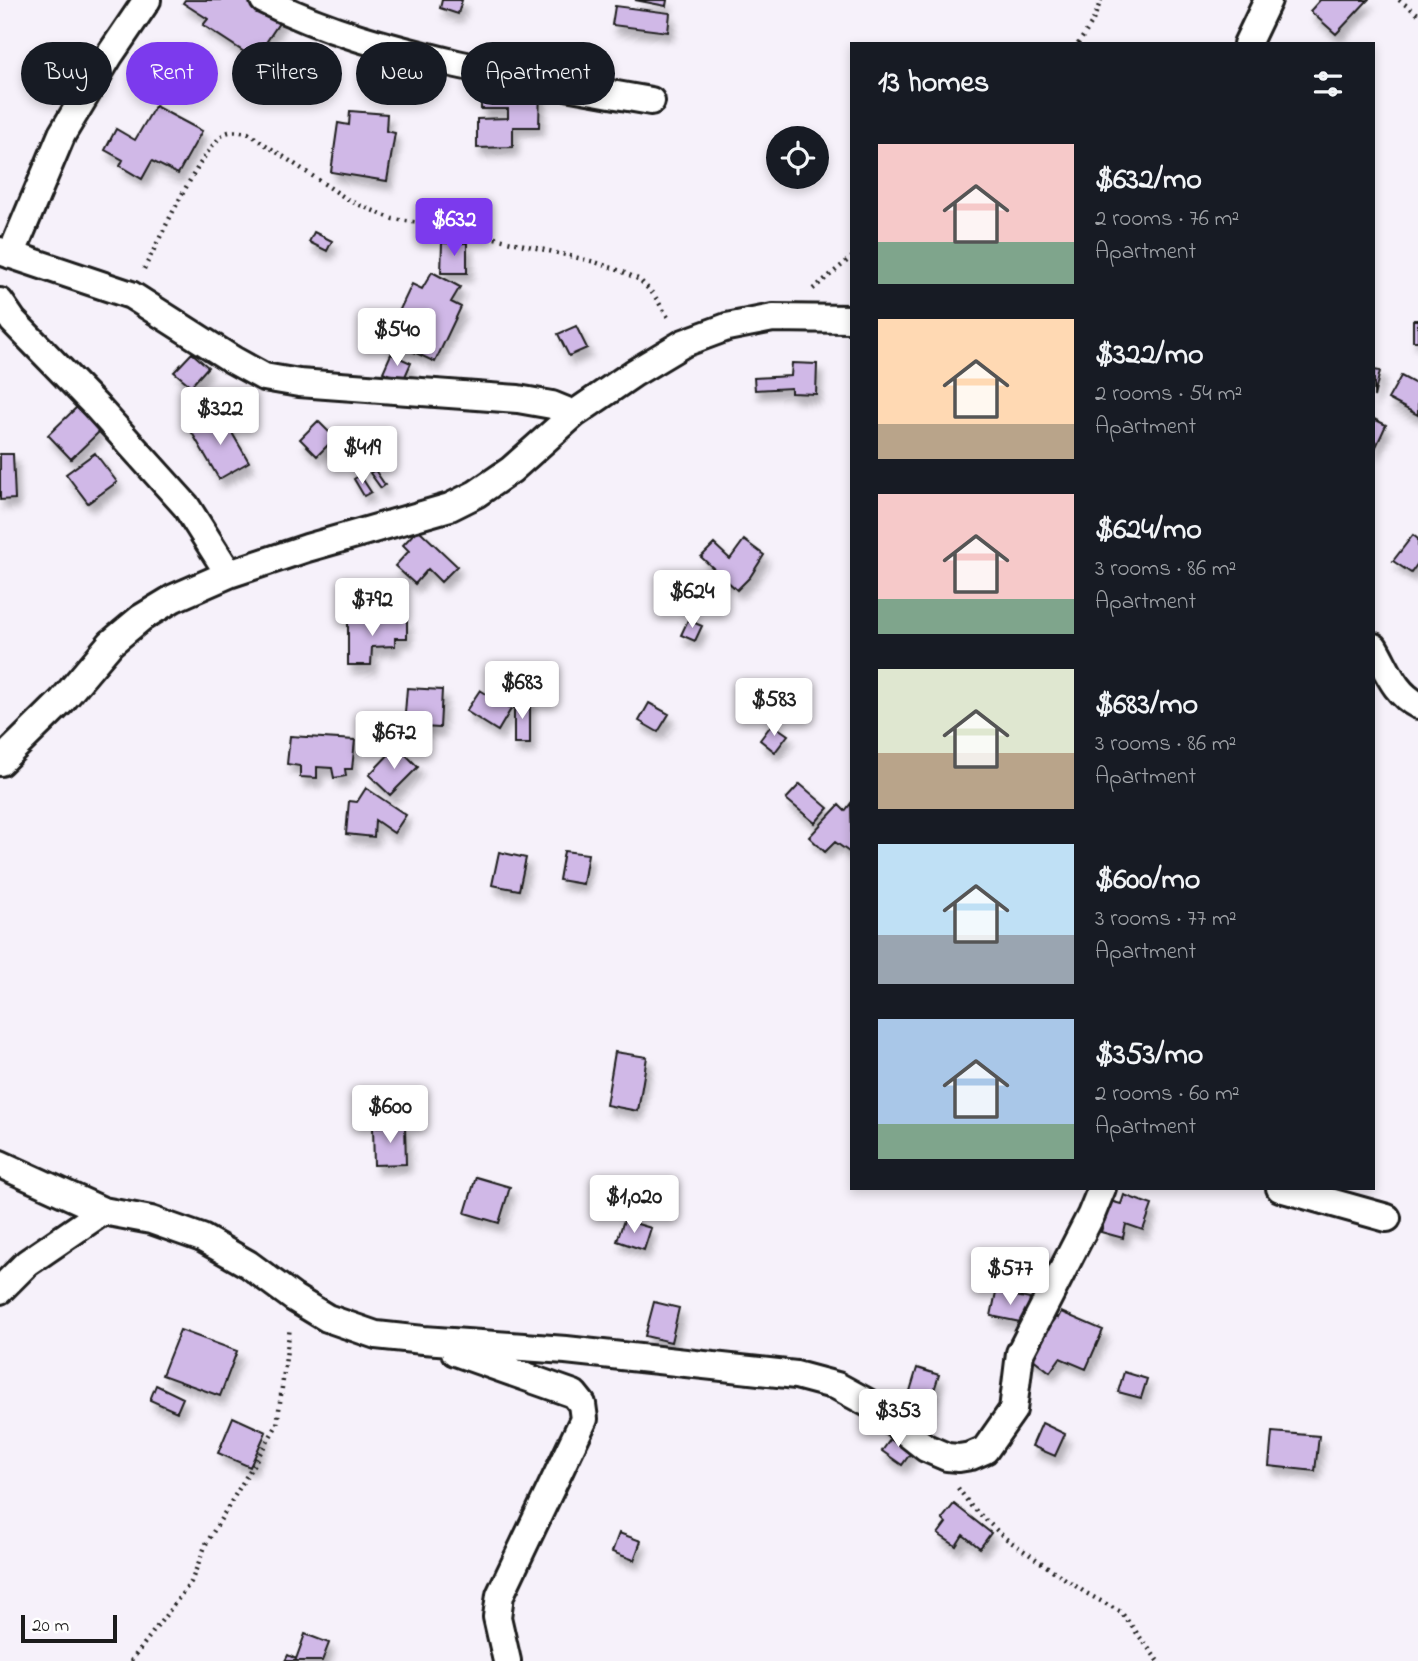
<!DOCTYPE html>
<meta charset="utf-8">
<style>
body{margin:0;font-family:"Indie Flower",sans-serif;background:#20242c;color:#f1f3f6;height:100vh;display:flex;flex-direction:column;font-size:26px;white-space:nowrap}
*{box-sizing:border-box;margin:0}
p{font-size:23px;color:#9ea1a6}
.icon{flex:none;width:38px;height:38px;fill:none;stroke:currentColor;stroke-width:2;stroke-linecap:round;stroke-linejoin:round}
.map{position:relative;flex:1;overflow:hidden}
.sheet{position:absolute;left:850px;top:42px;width:525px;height:1148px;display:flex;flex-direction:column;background:#171b24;border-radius:0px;box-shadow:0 4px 10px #0003}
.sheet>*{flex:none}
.hud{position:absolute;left:21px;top:42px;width:665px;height:63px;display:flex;gap:14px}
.buttons{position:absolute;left:766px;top:126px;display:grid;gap:14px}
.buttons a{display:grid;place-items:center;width:63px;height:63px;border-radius:50%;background:#171b24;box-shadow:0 4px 10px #0003;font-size:35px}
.scale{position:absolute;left:21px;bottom:18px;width:96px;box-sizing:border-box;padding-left:7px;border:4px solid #1c1c1c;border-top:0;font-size:19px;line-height:24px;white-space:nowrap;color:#1c1c1c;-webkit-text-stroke:5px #fff;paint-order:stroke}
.price{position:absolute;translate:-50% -60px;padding:0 16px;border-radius:7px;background:#fff;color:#222;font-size:23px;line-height:46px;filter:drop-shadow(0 2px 4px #0008)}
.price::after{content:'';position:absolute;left:50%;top:42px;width:21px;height:16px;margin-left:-10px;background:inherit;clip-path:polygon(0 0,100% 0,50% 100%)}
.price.current{background:#7c3aed;color:#fff}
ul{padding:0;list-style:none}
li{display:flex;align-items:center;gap:21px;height:175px;padding:0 28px}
li span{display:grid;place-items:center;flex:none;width:196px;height:140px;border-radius:0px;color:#555}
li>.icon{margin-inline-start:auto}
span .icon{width:84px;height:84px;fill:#fffc;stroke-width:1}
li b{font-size:30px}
h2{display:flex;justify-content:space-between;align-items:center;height:84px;padding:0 28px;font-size:30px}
.chip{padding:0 24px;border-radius:32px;background:#171b24;box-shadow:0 4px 10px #0003;font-size:24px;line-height:63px}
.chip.current{background:#7c3aed;color:#fff}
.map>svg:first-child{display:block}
</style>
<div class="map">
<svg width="1418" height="1661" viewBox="0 0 1418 1661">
<defs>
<filter id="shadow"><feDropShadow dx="4.5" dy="8" stdDeviation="3.5" flood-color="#0004"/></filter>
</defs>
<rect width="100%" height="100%" fill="#f6f1fa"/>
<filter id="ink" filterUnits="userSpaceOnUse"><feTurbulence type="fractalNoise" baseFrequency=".0143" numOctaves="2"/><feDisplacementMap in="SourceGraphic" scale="14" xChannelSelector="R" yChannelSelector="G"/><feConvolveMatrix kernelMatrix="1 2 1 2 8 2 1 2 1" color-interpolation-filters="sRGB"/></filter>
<g filter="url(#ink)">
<!-- building -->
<path fill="#d0b8e7" stroke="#1c1c1c" stroke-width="2" filter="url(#shadow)" d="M185 0H257L283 17 255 59 203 25 208 19 183 3Z
M442 0H462L458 14 440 8Z
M635 0H667L666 6Z
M1320 0H1368L1336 34 1310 11Z
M615 6 670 13 668 32 612 25Z
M481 83 540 87 539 127H513V147L477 148V119L508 118V109H481Z
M155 106 202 131 178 174 152 161 142 179 120 166 123 160 105 150 116 129 135 140Z
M350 111 387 114 386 131 395 133 387 181 331 172 338 123 349 125Z
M314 232 332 241 327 251 309 242Z
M442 243H467V273H441Z
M432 272 460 287 451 302 461 307 435 362 386 339 412 284 422 289Z
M1413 320H1418V341H1413Z
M576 326 587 348 569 356 558 334Z
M192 353 208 367 191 386 174 372Z
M391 354 411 363 403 381 383 372Z
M792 363 817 364 816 394 791 393V388L755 390 754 378 791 376Z
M1374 370 1380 371 1374 397Z
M1401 376 1418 385V415L1388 399Z
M77 407 100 431 71 459 48 435Z
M221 414 249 462 219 479 191 431Z
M1374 419 1386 425 1374 451Z
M318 421 335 438 317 456 300 439Z
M95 453 117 482 88 503 66 474Z
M0 454H13L15 499 0 500Z
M375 470 385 485 381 488 370 473Z
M360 475 371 492 364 496 354 479Z
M418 529 457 566 441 582 428 569 415 584 395 566 409 551 403 545Z
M1413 535 1418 539V563L1411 573 1393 561Z
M744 540 764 555 750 577 737 590 701 557 714 544 730 559Z
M407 620V638H395V646L372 647 371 665H348V621Z
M688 620 702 626 695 641 681 635Z
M407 688 442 690 440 728 404 726Z
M480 690 511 709 498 731 466 711Z
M514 698H530V744H514Z
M649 703 669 714 658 732 639 721Z
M772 724 788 735 775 752 760 740Z
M290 736 355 740 352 769H345L346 776 334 778 332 768 317 767V778L300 777V766L287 764Z
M397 746 418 767 390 795 369 775Z
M800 784 828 808 815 823 786 799Z
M366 788 406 815 394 833 375 820 374 837 346 834 349 801 357 802Z
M851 803 852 854 835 842 825 852 809 837 839 805 845 811Z
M564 851 588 854 583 884 559 880Z
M499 852 526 858 519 890 492 885Z
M615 1052 647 1057 638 1111 606 1105Z
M405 1125 406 1164 374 1165 373 1127Z
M476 1177 510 1187 499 1223 465 1213Z
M1124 1195 1152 1205 1143 1230 1126 1224 1123 1238 1101 1232 1110 1201 1121 1204Z
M624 1220 651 1228 644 1250 617 1241Z
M996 1292 1030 1299 1025 1323 991 1316Z
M654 1302 679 1308 671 1342 645 1336Z
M1061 1312 1103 1330 1086 1369 1060 1358 1050 1372 1028 1355 1057 1317 1058 1318Z
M180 1330 237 1351 220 1396 162 1375Z
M917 1368 939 1375 925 1418 904 1411Z
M1124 1372 1147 1379 1141 1398 1118 1392Z
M156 1385 183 1398 177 1412 150 1400Z
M233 1417 266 1432 250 1467 218 1453Z
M1042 1423 1065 1434 1055 1456 1032 1446Z
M1272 1432 1319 1436 1315 1471 1269 1466Z
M895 1433 915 1447 902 1465 882 1451Z
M954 1504 991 1533 980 1548 963 1535 956 1546 938 1534 946 1523 942 1519Z
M619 1533 641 1541 634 1560 612 1552Z
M305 1634 329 1643 322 1661H285L288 1655 296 1659Z"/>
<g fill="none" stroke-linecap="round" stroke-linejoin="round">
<defs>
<path id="minor" d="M264 0C325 31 390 48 457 64 521 78 586 90 651 101
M1247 44 1268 0
M0 251 131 295 233 360 264 377 299 383 518 399 552 405 574 414
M11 255 62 134 109 56 147 0
M0 302 13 321 95 405 186 506 229 574
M1374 647C1387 669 1394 693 1418 705
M0 762 62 701 111 643 141 618 174 598 229 574 307 548 450 507 476 494 511 470 574 414 634 373 684 343 727 327 773 318 852 319
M0 1164 103 1211 151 1220 202 1238 248 1264 294 1298 327 1318 376 1335 423 1340 566 1350 796 1375 837 1386 870 1404 926 1448 947 1457 959 1458 971 1456 985 1450 1013 1410 1020 1353 1091 1215 1102 1188
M1280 1188 1387 1218
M0 1290 27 1263 103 1211
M455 1352 574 1394 582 1404 584 1419 500 1595 497 1617 507 1661"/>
</defs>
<!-- minor casing -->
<use href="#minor" stroke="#1c1c1c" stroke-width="32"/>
<!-- path -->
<path stroke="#1c1c1c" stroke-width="4.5" stroke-dasharray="2 5" stroke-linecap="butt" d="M1399 0 1418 14
M1078 44 1092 23 1101 0
M144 269C159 241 202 146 226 133 233 130 240 132 248 133L350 201 393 219 453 228 595 262 621 271 640 280 654 295 669 319
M813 289 852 257
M958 1488 971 1506 1005 1538 1086 1593 1121 1612 1158 1661
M131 1661 191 1582 206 1544 277 1425 290 1327"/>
<!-- minor -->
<use href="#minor" stroke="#fff" stroke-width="26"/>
</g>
</g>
</svg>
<div class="buttons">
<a><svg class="icon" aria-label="locate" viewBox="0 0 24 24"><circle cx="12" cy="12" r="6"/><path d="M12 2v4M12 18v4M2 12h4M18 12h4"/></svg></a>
</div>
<div class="scale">20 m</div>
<b class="price current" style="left:454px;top:258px">$632</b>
<b class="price" style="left:397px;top:368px">$540</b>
<b class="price" style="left:220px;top:447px">$322</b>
<b class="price" style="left:362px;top:486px">$419</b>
<b class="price" style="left:692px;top:630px">$624</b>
<b class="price" style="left:372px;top:638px">$792</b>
<b class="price" style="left:522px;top:721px">$683</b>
<b class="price" style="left:774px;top:738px">$583</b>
<b class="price" style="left:394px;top:771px">$672</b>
<b class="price" style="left:390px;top:1145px">$600</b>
<b class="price" style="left:634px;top:1235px">$1,020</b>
<b class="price" style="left:1010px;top:1307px">$577</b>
<b class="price" style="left:898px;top:1449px">$353</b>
<div class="hud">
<a class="chip">Buy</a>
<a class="chip current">Rent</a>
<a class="chip">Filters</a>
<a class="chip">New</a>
<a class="chip">Apartment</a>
</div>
<section class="sheet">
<h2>13 homes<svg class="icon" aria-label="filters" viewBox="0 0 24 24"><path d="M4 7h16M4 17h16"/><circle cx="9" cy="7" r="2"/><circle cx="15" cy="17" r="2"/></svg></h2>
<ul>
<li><span style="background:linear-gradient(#f6c9c9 70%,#7fa58c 0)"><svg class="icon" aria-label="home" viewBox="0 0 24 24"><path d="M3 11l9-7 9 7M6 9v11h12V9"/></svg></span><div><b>$632/mo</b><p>2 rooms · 76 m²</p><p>Apartment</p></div></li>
<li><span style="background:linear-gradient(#ffd9b3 75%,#b9a48a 0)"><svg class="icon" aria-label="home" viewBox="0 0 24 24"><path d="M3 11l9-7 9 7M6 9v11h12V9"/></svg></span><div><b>$322/mo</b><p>2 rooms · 54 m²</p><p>Apartment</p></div></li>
<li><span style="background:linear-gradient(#f6c9c9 75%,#7fa58c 0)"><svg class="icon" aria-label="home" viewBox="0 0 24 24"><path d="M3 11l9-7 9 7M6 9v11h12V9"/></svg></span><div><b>$624/mo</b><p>3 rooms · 86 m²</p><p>Apartment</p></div></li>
<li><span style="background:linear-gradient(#dfe7d0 60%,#b9a48a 0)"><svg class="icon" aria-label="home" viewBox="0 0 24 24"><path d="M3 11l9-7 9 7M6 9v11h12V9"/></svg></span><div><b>$683/mo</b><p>3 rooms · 86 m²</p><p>Apartment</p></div></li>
<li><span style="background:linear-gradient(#bfe0f5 65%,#9aa5b1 0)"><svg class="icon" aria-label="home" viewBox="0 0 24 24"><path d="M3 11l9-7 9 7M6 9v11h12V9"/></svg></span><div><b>$600/mo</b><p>3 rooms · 77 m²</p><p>Apartment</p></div></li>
<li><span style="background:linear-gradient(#a9c7e8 75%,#7fa58c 0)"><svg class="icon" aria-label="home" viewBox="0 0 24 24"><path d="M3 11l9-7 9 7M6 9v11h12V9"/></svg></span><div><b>$353/mo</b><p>2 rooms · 60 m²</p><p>Apartment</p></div></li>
</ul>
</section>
</div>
